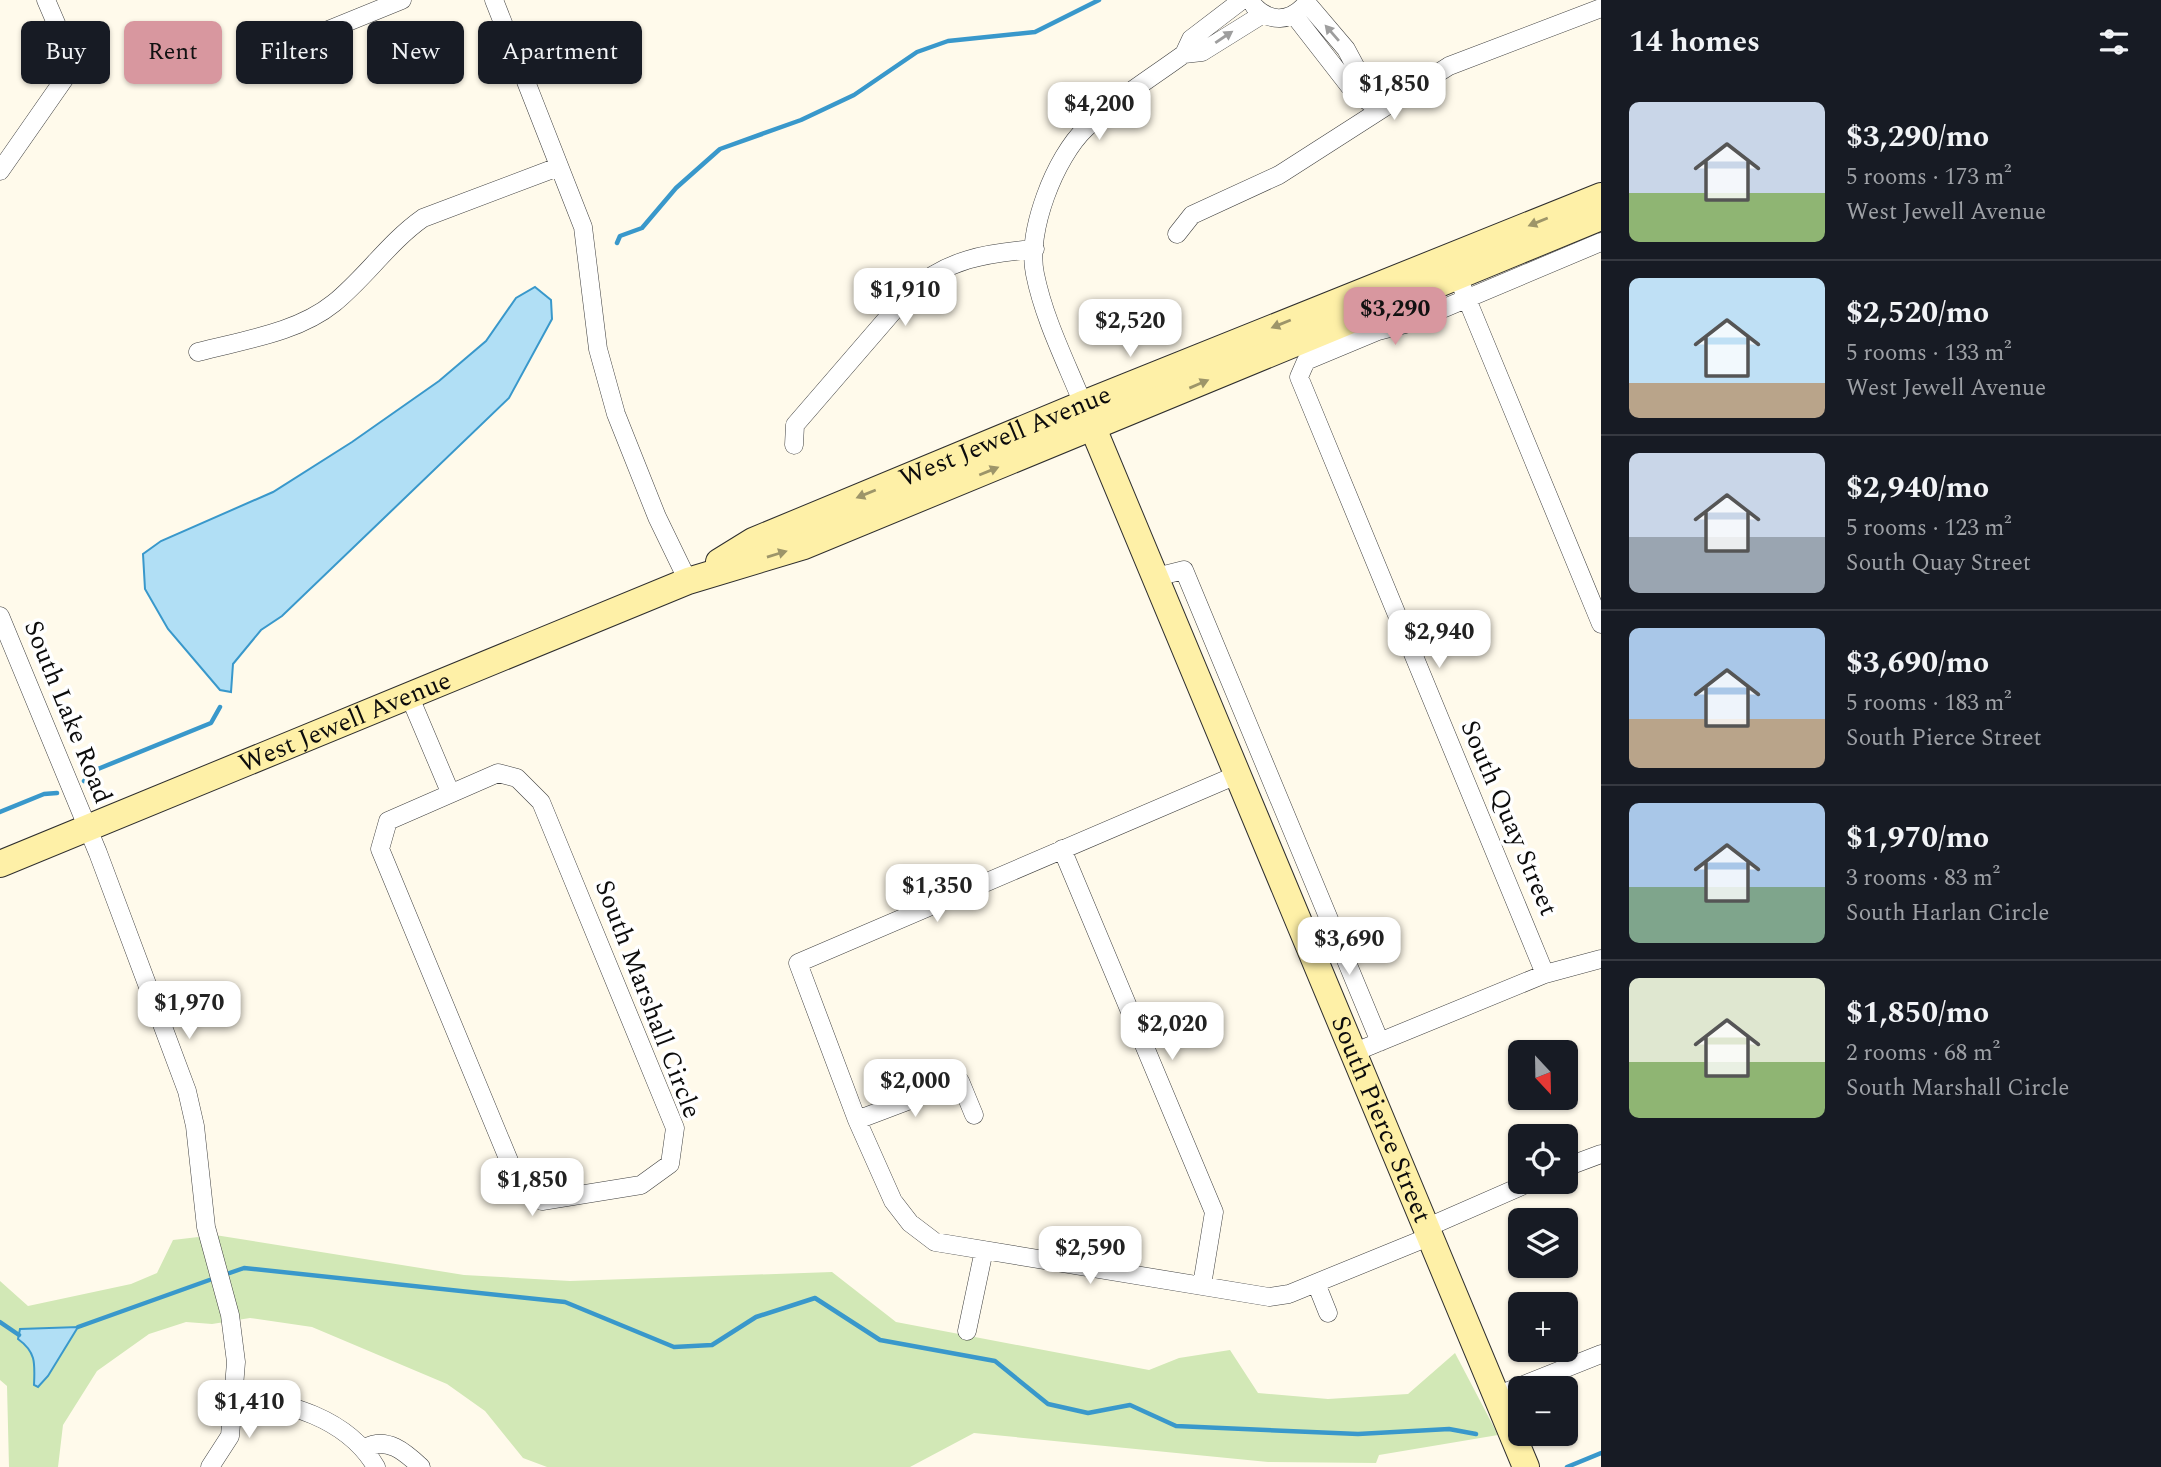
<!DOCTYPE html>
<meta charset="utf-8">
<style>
body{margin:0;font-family:Spectral,serif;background:#20242c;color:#f1f3f6;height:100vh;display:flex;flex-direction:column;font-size:26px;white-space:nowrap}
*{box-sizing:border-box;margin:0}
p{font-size:23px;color:#9ea1a6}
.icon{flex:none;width:38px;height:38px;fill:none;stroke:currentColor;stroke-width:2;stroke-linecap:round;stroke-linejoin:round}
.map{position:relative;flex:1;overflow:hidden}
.drawer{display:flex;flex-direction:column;background:#171b24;width:560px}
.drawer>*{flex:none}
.banner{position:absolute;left:21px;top:21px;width:665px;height:63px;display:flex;gap:14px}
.needle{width:46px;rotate:158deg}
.fabs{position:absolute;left:1508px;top:1040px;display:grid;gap:14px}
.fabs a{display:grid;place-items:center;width:70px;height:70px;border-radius:10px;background:#171b24;box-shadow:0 2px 5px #0004;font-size:35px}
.price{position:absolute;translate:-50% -60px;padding:0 16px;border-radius:14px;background:#fff;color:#222;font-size:23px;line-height:46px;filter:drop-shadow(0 2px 4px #0008)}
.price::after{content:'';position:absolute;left:50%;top:42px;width:21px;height:16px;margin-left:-10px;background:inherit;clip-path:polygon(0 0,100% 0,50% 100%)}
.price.active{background:#d8979f;color:#111}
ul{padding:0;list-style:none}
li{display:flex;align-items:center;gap:21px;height:175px;padding:0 28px}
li+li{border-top:2px solid #363941}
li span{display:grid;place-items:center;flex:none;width:196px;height:140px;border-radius:10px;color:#555}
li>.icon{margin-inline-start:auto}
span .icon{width:84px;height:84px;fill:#fffc;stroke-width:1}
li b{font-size:30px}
h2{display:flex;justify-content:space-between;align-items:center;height:84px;padding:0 28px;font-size:30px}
.pill{padding:0 24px;border-radius:10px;background:#171b24;box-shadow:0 2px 5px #0004;font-size:24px;line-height:63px}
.pill.active{background:#d8979f;color:#111}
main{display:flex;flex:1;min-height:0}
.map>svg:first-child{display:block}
</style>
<main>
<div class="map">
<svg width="1601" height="1467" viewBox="0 0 1601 1467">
<rect width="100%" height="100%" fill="#fffaeb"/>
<!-- green -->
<path fill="#d2e8b6" d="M215 1235 464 1275 570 1281 832 1272 896 1322 1149 1370 1179 1358 1230 1350 1258 1393 1328 1399 1408 1394 1455 1353 1498 1435 1379 1455 1376 1463 1268 1462 974 1433 910 1467H547L523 1458 485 1411 447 1384 312 1327 250 1318 212 1324 186 1322 149 1334 97 1371 63 1425 58 1467H9L7 1386 0 1380V1281L28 1306 131 1284 157 1273 173 1240Z"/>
<!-- water -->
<path fill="#b1dff5" stroke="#3998cb" stroke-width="2" d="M535 287 551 300 552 319 509 398 282 616 261 630 233 664 231 692 220 690 168 629 145 589 143 554 161 541 273 492 352 442 439 381 486 341 516 298Z
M78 1327 48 1376 38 1387 34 1385C35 1363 36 1352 18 1339L20 1329Z"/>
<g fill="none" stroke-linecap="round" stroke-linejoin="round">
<!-- stream -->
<path stroke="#3998cb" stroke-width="4.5" d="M617 243 620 236 642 228 676 188 720 149 801 120 854 95 917 52 948 41 1035 32 1099 0
M84 781 93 771 211 723 220 707
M0 812 44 794 57 793
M224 1275 244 1268 565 1302 674 1347 712 1345 756 1317 815 1298 880 1340 995 1361 1048 1404 1088 1413 1130 1405 1176 1426 1358 1434 1449 1429 1476 1434
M0 1322 19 1335
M78 1327 215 1278
M1567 1467 1601 1453"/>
<defs>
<path id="street" d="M494 0 583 227 598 349 616 414 657 517 688 581
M1306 2 1346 49 1378 109
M1254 6C1269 22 1288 22 1303 7
M1294 15 1350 87 1375 107
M267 42 279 50 402 0
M1184 54 1202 52 1263 14
M0 171 74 65 46 0
M1177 234 1192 215 1279 175 1449 66 1601 8
M1462 287 1601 624
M198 352C243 340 297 333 334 303 366 277 389 242 423 218L558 167
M1083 404C1066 362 1044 319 1035 274 1026 232 1055 157 1086 128 1115 100 1151 78 1184 54L1191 39 1242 0
M794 445 795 425 909 293C947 259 986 253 1035 249
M1156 577 1184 570 1380 1042
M0 616 98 853 187 1091 195 1126 206 1227 230 1315 236 1362 230 1436 210 1467
M409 695 450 792
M498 773 517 778 541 802 675 1128 670 1164 641 1185 542 1201 519 1185 380 849 388 821Z
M1239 774 798 963 857 1120 893 1201 910 1223 935 1242 1269 1297 1289 1294 1431 1236
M1062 849 1214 1212 1202 1285
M1545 974 1299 377 1306 361 1378 331 1409 323 1601 242
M1355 1052 1545 974 1601 959
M857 1120 960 1081 974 1115
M1566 1167 1601 1154
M1428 1227 1533 1181
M1316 1283 1328 1313
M967 1331 984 1250
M233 1394C287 1403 347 1417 376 1467
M1496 1396 1601 1354
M365 1448C387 1436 405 1452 421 1467"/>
<g id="secondary">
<path id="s1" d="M1083 404 1526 1467"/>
<path id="s2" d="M719 562 753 541 1083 404 1601 196"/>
<path id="s3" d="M0 864 688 581 804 546 1601 217"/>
</g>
</defs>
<!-- street casing -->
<use href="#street" stroke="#3f3f3f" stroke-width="19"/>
<!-- secondary casing -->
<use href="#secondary" stroke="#2e2e2e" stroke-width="28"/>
<!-- street -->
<use href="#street" stroke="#fff" stroke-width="18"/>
<!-- secondary -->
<use href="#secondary" stroke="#fef0a7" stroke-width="26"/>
</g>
<!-- one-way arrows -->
<defs><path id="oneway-solid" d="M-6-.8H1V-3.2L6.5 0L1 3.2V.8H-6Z" transform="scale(1.75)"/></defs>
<g fill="#9e9e9e">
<use href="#oneway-solid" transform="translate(1332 33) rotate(-131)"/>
<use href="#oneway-solid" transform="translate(1224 37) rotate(-34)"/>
</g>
<g fill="#9d9569">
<use href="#oneway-solid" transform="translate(1538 222) rotate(158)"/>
<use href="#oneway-solid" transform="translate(1281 324) rotate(158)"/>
<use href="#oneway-solid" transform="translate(1199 384) rotate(-23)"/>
<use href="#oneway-solid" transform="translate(989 471) rotate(-22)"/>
<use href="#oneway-solid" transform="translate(866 494) rotate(158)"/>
<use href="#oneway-solid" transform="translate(777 554) rotate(-17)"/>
</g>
<g text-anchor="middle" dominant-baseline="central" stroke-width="7" stroke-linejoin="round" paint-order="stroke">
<!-- street labels -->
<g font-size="26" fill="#0c0c0c" stroke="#fff">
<text stroke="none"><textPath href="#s2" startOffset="313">West Jewell Avenue</textPath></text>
<text transform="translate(68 712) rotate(68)">South Lake Road</text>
<text stroke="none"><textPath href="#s3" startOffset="373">West Jewell Avenue</textPath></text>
<text transform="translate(1509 818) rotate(67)">South Quay Street</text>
<text transform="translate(648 999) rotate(69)">South Marshall Circle</text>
<text stroke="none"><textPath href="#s1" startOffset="775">South Pierce Street</textPath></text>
</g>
</g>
</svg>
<div class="fabs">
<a><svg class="needle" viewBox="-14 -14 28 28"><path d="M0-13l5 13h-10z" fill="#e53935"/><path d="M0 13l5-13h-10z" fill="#9ea1a6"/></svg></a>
<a><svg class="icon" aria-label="locate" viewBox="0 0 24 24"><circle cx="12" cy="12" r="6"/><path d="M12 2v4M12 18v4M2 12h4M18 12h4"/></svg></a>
<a><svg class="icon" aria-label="layers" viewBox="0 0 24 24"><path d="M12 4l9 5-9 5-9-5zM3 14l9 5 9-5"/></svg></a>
<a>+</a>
<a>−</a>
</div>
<b class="price" style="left:1394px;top:122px">$1,850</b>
<b class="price" style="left:1099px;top:142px">$4,200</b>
<b class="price" style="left:905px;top:328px">$1,910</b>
<b class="price active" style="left:1395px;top:347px">$3,290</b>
<b class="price" style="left:1130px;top:359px">$2,520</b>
<b class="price" style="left:1439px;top:670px">$2,940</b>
<b class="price" style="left:937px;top:924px">$1,350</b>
<b class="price" style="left:1349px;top:977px">$3,690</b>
<b class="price" style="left:189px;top:1041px">$1,970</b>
<b class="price" style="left:1172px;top:1062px">$2,020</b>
<b class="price" style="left:915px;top:1119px">$2,000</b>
<b class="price" style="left:532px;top:1218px">$1,850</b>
<b class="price" style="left:1090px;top:1286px">$2,590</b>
<b class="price" style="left:249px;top:1440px">$1,410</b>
<div class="banner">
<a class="pill">Buy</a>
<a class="pill active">Rent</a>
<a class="pill">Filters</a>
<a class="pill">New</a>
<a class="pill">Apartment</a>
</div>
</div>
<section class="drawer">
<h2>14 homes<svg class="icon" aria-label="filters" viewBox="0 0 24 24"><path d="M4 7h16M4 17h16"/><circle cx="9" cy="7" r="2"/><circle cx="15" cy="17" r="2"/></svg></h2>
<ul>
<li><span style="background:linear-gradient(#c9d6e8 65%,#8fb573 0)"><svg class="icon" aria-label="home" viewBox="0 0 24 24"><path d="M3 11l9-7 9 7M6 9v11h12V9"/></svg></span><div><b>$3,290/mo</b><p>5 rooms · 173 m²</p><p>West Jewell Avenue</p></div></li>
<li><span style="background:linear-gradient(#bfe0f5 75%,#b9a48a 0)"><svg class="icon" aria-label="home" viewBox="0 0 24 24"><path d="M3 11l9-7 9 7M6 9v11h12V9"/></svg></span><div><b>$2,520/mo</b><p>5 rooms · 133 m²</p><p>West Jewell Avenue</p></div></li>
<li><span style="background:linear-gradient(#c9d6e8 60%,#9aa5b1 0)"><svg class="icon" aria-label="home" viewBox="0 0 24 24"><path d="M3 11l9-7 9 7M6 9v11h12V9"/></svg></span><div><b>$2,940/mo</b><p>5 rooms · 123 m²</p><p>South Quay Street</p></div></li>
<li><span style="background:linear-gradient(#a9c7e8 65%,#b9a48a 0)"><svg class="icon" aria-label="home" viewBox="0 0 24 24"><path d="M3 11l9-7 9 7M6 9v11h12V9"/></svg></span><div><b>$3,690/mo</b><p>5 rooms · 183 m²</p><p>South Pierce Street</p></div></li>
<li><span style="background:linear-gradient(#a9c7e8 60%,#7fa58c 0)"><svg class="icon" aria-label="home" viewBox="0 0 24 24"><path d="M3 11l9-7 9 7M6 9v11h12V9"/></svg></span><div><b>$1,970/mo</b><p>3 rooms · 83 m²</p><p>South Harlan Circle</p></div></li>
<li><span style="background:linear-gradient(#dfe7d0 60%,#8fb573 0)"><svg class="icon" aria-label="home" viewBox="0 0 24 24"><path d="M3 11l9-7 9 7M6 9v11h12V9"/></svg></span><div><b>$1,850/mo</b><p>2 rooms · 68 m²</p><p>South Marshall Circle</p></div></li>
</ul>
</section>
</main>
